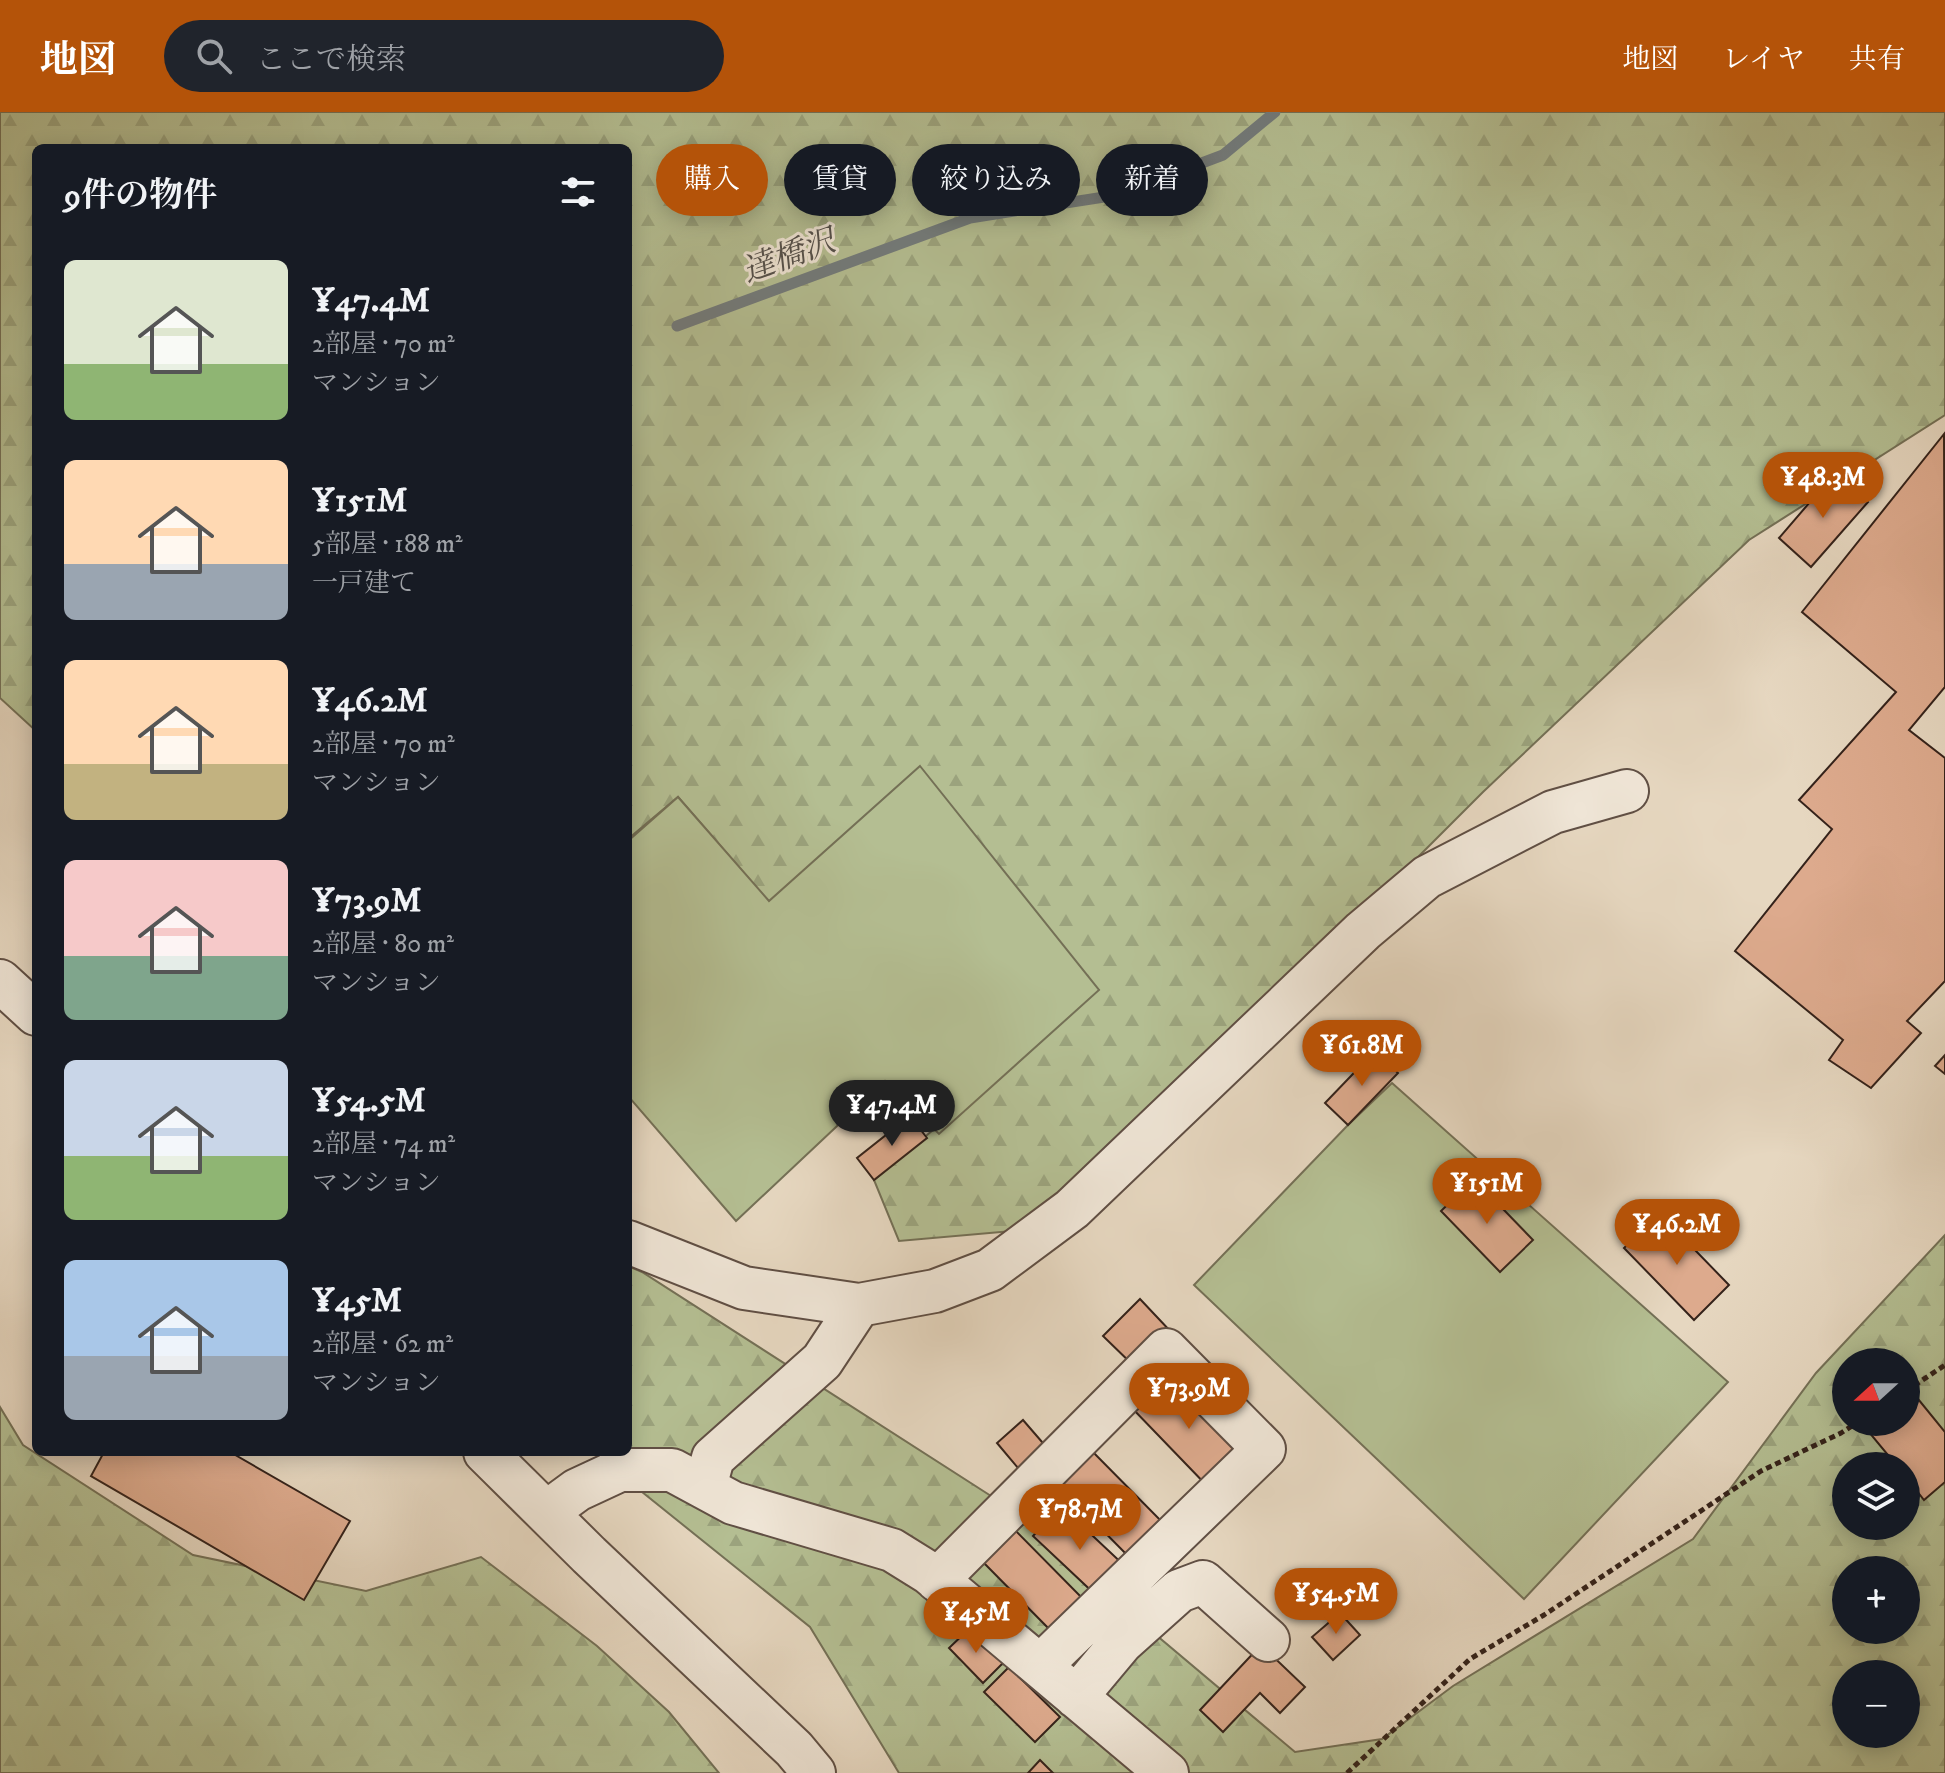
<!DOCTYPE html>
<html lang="ja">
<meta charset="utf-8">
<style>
body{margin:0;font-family:"IM FELL DW Pica","Noto Serif JP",serif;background:#20242c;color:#f1f3f6;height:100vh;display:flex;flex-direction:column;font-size:30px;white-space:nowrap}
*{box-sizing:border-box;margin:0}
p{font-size:26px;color:#9ea1a6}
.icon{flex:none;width:44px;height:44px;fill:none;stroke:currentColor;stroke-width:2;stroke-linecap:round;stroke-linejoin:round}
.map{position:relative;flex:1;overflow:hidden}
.side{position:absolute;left:32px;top:32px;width:600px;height:1312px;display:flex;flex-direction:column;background:#171b24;border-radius:12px;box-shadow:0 4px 20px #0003}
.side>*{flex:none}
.banner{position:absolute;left:656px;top:32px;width:760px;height:72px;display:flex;gap:16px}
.needle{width:52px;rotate:249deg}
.fabs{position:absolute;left:1832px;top:1236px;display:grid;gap:16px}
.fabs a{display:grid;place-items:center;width:88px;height:88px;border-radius:50%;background:#171b24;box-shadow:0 4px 20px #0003;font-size:40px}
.price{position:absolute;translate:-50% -68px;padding:0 18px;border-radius:28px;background:#b45309;color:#fff;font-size:26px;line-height:52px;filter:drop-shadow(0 2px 4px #0008)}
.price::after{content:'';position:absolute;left:50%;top:48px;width:24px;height:18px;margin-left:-12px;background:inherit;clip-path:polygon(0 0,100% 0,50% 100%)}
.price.current{background:#222;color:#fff}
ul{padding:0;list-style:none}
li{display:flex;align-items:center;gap:24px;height:200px;padding:0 32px}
li span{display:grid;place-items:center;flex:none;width:224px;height:160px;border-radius:12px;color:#555}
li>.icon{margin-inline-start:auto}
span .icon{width:96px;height:96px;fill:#fffc;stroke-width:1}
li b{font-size:34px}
h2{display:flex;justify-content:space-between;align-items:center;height:96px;padding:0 32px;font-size:34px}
.tag{padding:0 28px;border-radius:36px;background:#171b24;box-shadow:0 4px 20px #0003;font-size:28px;line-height:72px}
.tag.current{background:#b45309;color:#fff}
header{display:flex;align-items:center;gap:48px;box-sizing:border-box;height:112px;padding:0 40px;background:#b45309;color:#fff}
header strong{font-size:38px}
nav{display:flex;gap:44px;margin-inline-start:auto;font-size:28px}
.search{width:560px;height:72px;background:#20242c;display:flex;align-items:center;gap:20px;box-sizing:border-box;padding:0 28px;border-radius:44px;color:#9ea1a6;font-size:30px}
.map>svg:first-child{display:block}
</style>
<header>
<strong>地図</strong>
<div class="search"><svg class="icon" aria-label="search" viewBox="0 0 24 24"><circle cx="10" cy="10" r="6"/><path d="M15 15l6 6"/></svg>ここで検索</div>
<nav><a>地図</a><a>レイヤ</a><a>共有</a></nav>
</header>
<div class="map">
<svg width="1945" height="1661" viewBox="0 0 1945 1661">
<defs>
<pattern id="forest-firs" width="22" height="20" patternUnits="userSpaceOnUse" patternTransform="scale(2)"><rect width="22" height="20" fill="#b4be92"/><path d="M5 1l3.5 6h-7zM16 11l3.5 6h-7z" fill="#9ba37d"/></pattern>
</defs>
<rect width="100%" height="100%" fill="#e6d7c0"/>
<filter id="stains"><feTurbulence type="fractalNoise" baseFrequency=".0025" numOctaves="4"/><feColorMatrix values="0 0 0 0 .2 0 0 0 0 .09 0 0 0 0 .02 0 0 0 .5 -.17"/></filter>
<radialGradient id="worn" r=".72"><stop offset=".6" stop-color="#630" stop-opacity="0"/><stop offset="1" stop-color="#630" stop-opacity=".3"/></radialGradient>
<!-- forest -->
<path fill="url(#forest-firs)" stroke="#747056" stroke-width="2" fill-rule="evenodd" d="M0 0H1945V303L1749 428 1483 680 1047 1116 899 1129 874 1068 1098 878 769 790 678 685 628 727V36H36V619L0 586Z
M1945 1123V1661H899L810 1515 611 1355 597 1340H628V1154L642 1160 991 1384 1295 1640 1382 1627 1453 1574 1693 1427 1816 1261ZM1846 1250H1906V1310H1846ZM1846 1354H1906V1414H1846ZM1846 1458H1906V1518H1846ZM1846 1562H1906V1622H1846Z
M0 1295 23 1333 193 1443 366 1479 481 1445 597 1534 669 1600 719 1661H0Z"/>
<!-- garden -->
<path fill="#b4be92" stroke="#747056" stroke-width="2" d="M920 654 1099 878 939 1022 885 969 736 1109 628 984V729L678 685 769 789Z
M1392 971 1728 1270 1524 1487 1194 1173 1348 1013Z"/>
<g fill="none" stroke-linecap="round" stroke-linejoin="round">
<!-- stream -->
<path stroke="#727b7c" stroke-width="11" d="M677 214 970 106 1117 83 1223 43 1275 0"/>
</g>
<!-- building -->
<path fill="#ddaa8d" stroke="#34221a" stroke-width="2" d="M1944 322 1945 575 1909 618 1945 646V869L1907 909 1921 921 1871 976 1829 948 1843 928 1735 839 1832 717 1799 688 1896 580 1802 500Z
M1835 361 1868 390 1811 455 1779 426Z
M1375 939 1398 961 1348 1013 1325 991Z
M1945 943V962L1935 954Z
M910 1004 927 1026 874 1068 857 1046Z
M1474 1067 1533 1128 1500 1160 1441 1099Z
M1660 1102 1729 1173 1694 1208 1624 1136Z
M1140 1187 1173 1222 1137 1257 1103 1224Z
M1165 1259 1249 1344 1212 1379 1130 1294Z
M1914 1282 1945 1320V1370L1924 1388 1906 1365V1354H1897L1868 1319 1880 1310H1906V1289Z
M1023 1308 1055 1345 1029 1369 997 1331Z
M1087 1334 1171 1419 1137 1453 1053 1368Z
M104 1340H230L350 1409 304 1488 91 1364Z
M1061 1394 1128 1457 1099 1486 1033 1424Z
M1012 1415 1091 1495 1059 1527 980 1447Z
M1340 1501 1360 1523 1333 1548 1312 1525Z
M970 1516 1003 1551 983 1571 949 1536Z
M1261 1533 1305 1575 1280 1601 1260 1581 1223 1620 1200 1598Z
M1009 1555 1060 1605 1035 1630 984 1580Z
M1040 1648 1053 1661H1028Z"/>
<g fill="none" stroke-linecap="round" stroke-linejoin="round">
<defs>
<path id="minor" d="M0 869 36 902
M628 1130 744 1176 859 1193 935 1179 990 1158 1072 1097 1363 819 1427 765 1553 700 1627 679
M485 1340 589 1443 794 1637 814 1661
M705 1375 713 1346 822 1249 859 1193
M547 1400 577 1378 620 1358H672L733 1391 892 1438 929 1461 1167 1661
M937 1468 1166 1238 1264 1337 1040 1554
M1076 1585 1122 1530 1179 1479 1203 1470 1268 1528"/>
</defs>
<!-- minor casing -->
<use href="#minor" stroke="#604f44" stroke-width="46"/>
<!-- path -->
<path stroke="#34221a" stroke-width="5" stroke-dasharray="6 4" stroke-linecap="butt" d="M1906 1279 1945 1253
M1347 1661 1470 1547 1544 1503 1761 1359 1841 1321 1858 1310"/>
<!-- minor -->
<use href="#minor" stroke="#efe5d6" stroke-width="42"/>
</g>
<g text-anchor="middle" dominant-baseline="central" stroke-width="6" stroke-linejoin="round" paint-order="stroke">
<!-- water labels -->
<g font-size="32" font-style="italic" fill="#534f4b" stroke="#efe5d6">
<text transform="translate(789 145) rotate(-20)">達橋沢</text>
</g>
</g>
<rect width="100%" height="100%" filter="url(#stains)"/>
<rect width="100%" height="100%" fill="url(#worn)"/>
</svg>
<div class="fabs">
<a><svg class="needle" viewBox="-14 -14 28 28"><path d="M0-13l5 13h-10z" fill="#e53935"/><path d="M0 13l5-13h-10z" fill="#9ea1a6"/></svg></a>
<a><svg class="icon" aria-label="layers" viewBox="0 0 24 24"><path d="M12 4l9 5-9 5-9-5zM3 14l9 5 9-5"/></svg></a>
<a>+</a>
<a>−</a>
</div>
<b class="price" style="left:1823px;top:408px">¥48.3M</b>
<b class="price" style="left:1362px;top:976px">¥61.8M</b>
<b class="price current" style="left:892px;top:1036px">¥47.4M</b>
<b class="price" style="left:1487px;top:1114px">¥151M</b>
<b class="price" style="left:1677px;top:1155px">¥46.2M</b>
<b class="price" style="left:1189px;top:1319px">¥73.9M</b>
<b class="price" style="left:1080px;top:1440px">¥78.7M</b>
<b class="price" style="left:1336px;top:1524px">¥54.5M</b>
<b class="price" style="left:976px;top:1543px">¥45M</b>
<div class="banner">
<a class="tag current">購入</a>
<a class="tag">賃貸</a>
<a class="tag">絞り込み</a>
<a class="tag">新着</a>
</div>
<section class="side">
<h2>9件の物件<svg class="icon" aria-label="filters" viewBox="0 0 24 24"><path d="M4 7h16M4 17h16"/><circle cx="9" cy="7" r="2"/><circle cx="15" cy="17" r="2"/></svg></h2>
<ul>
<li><span style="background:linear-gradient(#dfe7d0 65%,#8fb573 0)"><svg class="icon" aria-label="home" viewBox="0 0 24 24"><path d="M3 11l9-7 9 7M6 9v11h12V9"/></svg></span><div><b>¥47.4M</b><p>2部屋 · 70 m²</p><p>マンション</p></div></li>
<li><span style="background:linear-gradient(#ffd9b3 65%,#9aa5b1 0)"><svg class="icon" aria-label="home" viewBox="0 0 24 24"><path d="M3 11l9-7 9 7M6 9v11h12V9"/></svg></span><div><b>¥151M</b><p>5部屋 · 188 m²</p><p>一戸建て</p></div></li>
<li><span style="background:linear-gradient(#ffd9b3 65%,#c2b280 0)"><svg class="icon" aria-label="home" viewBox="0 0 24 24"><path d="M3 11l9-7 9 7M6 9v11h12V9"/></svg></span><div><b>¥46.2M</b><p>2部屋 · 70 m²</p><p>マンション</p></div></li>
<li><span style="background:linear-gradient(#f6c9c9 60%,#7fa58c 0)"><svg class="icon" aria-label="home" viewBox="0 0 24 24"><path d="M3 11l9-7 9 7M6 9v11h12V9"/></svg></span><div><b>¥73.9M</b><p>2部屋 · 80 m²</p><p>マンション</p></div></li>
<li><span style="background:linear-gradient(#c9d6e8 60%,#8fb573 0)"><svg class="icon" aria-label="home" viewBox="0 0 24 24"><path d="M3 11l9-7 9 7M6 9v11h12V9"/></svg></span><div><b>¥54.5M</b><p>2部屋 · 74 m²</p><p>マンション</p></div></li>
<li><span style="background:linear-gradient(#a9c7e8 60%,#9aa5b1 0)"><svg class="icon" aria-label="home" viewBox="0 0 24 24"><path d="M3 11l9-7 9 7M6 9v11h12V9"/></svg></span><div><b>¥45M</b><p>2部屋 · 62 m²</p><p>マンション</p></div></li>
</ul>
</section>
</div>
